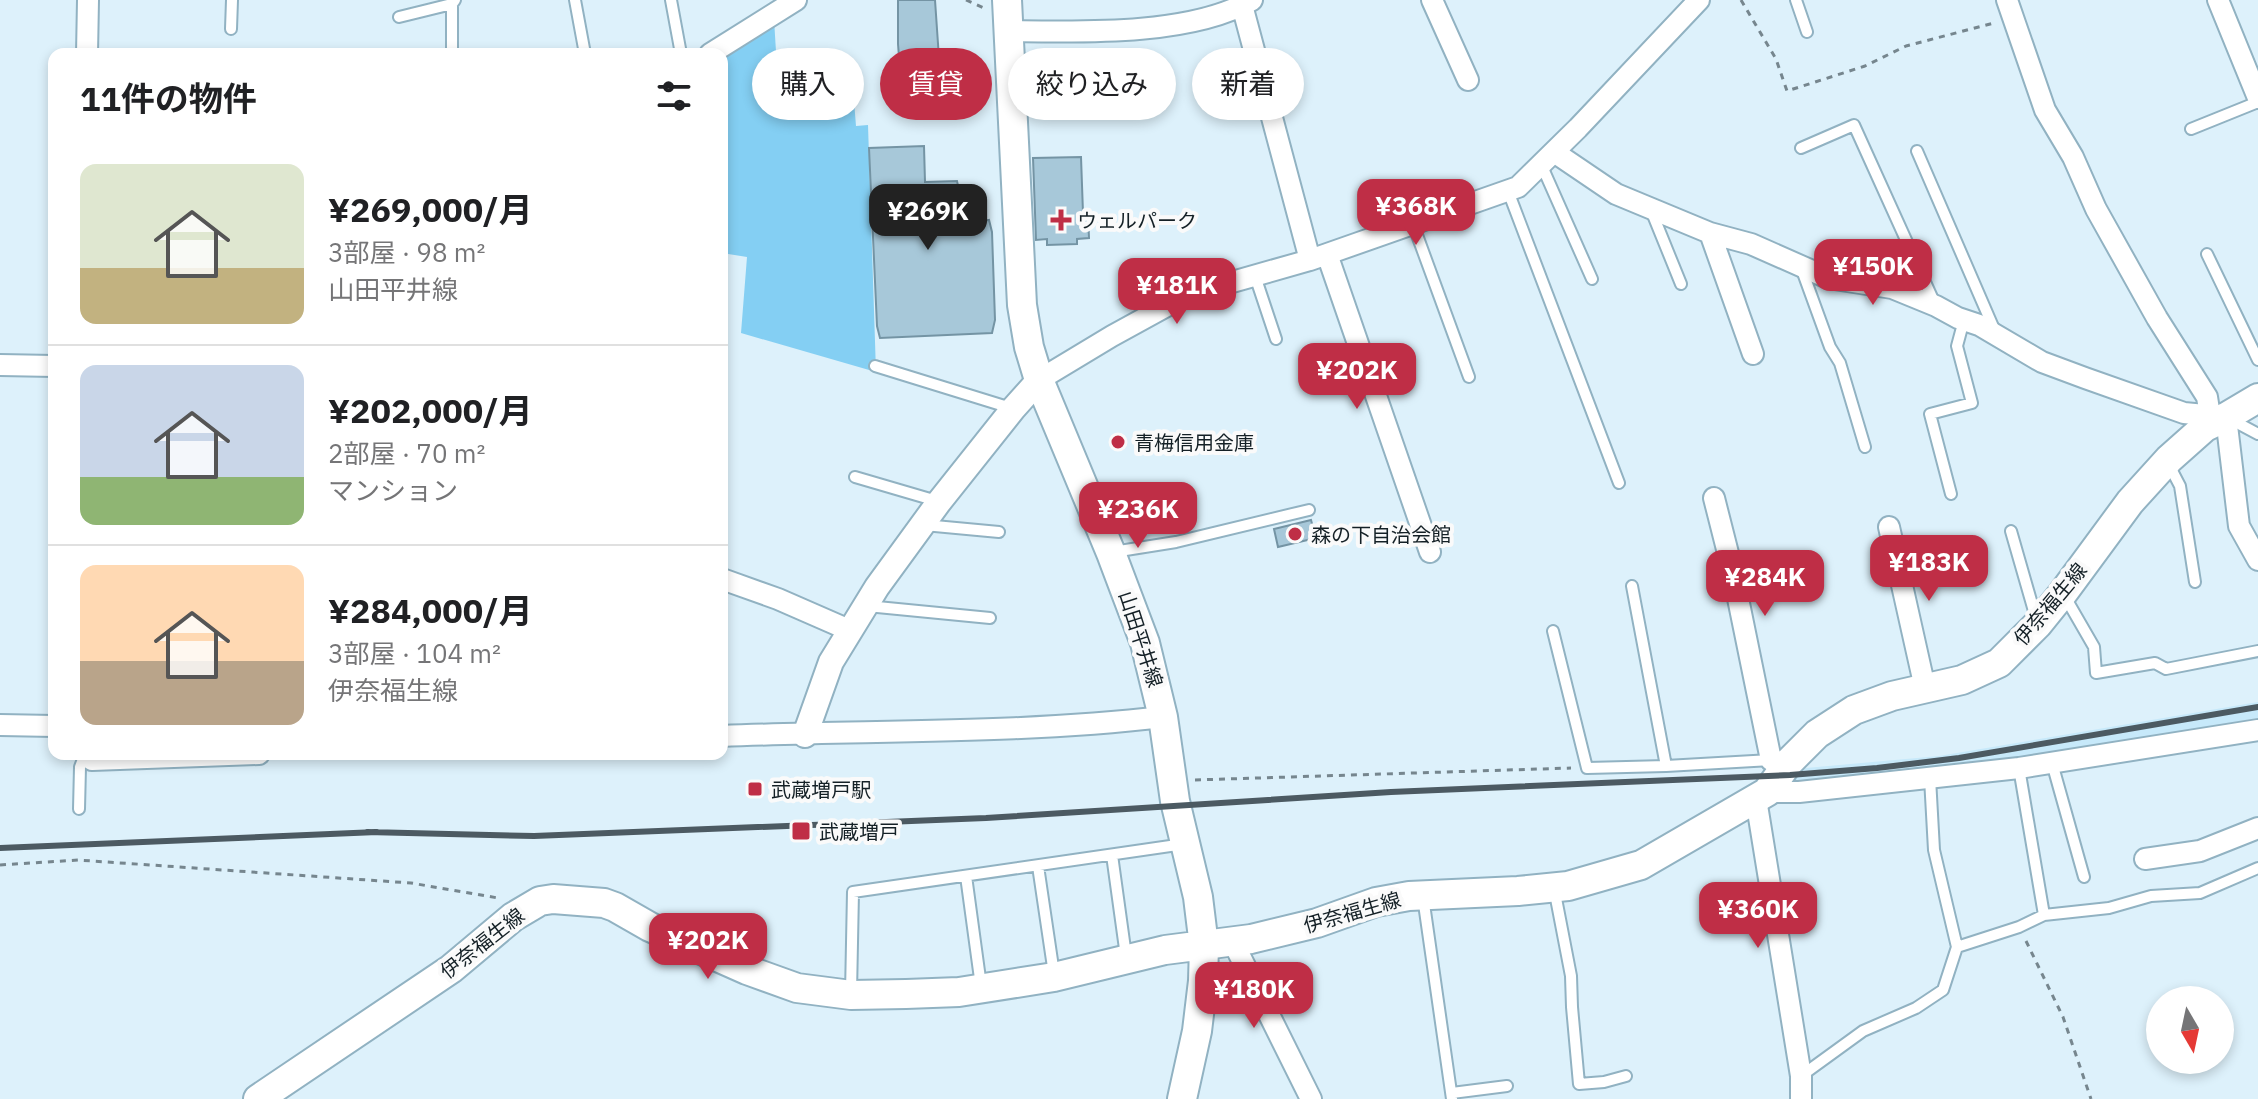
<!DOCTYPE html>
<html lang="ja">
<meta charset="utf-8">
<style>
body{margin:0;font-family:"IBM Plex Sans","Noto Sans JP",sans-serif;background:#f6f6f6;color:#202124;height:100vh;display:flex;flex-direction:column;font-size:30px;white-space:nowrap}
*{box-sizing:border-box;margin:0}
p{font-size:26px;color:#757577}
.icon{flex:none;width:44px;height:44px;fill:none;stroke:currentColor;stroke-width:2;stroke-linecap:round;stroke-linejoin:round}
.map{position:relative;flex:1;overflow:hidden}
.side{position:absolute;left:48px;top:48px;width:680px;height:712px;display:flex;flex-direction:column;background:#fff;border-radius:16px;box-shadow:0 4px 12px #0003}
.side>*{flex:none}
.top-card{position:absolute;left:752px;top:48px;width:760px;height:72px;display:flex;gap:16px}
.needle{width:52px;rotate:171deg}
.tools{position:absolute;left:2146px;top:986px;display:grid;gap:16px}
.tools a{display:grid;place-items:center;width:88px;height:88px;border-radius:50%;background:#fff;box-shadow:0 4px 12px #0003;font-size:40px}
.price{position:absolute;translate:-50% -68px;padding:0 18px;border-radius:16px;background:#bf2e46;color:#fff;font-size:26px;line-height:52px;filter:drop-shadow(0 2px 4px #0008)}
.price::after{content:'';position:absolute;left:50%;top:48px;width:24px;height:18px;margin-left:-12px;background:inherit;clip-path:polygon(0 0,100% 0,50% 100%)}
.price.active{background:#222;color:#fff}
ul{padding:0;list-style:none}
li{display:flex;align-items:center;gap:24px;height:200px;padding:0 32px}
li+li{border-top:2px solid #e0e0e0}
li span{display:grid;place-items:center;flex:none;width:224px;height:160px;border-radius:16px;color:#555}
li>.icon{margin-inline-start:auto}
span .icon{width:96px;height:96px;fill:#fffc;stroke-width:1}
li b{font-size:34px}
h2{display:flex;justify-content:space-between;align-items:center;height:96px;padding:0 32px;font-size:34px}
.tag{padding:0 28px;border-radius:36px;background:#fff;box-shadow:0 4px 12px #0003;font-size:28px;line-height:72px}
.tag.active{background:#bf2e46;color:#fff}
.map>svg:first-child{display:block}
</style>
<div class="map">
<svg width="2258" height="1099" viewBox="0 0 2258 1099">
<rect width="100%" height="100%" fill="#ddf1fb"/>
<!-- built -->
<path fill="#c7e9fa" d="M2258 702V718L2067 751 1929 771 1784 784 1795 769 1939 756Z"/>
<!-- green -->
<path fill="#84cff3" d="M774 19 777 68 851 63 856 126 868 125 876 372 741 333 747 257 722 253V54Z"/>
<!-- building -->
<path fill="#a7c8d9" stroke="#7494a4" stroke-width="2" d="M898 0H935L940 73 929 76 930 93 902 95 898 44Z
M924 146 925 182 957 181 960 195 977 207 983 221 989 220 992 232 995 320 992 333 880 338 877 326 869 148Z
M1081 157 1083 213H1088L1089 238 1077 239V244L1047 245V239L1036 240 1033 158Z
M1311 520 1316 538 1278 547 1274 529Z"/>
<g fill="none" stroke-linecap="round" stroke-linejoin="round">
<defs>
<path id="service" d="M575 0 585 54
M671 0 681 54
M1796 0 1807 32
M399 17 452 4
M231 29 232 0
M452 54V4L455 0
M2191 129 2258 102
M1801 148 1854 125 1935 304
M1917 151 1994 329
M1541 164 1592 279
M1508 191 1619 483
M1651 210 1681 284
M1413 224 1469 377
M2207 254 2258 360
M1802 270 1830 347 1840 363 1865 447
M1255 276 1276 339
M875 366 1011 408
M2228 418 2258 434
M2168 463 2180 486 2195 582
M855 477 937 501
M1951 494 1930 414 1972 403 1957 346 1964 320
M924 525 999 532
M2011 531 2036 618
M1113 552 1176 542 1309 510
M1632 586 1666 766
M2064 595 2094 647 2096 673 2155 663 2166 669 2258 651
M867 606 990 618
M1553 631 1587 768 1666 766 1771 760
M2052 763 2084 877
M2019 768 2044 915
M79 809 80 767 85 754
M1112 855 1126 956
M1038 866 1054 974
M966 876 981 986
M1554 888 1571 976 1572 1007 1579 1084 1604 1082 1626 1076
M1423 897 1452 1099
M1957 947 2019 927 2044 915 2109 908 2151 896 2200 893 2258 868
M851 993 853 892 1184 844
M1801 1076 1863 1031 1916 1008 1943 990 1957 947 1934 850 1930 778
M1452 1093 1507 1086"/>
<path id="minor" d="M1432 0 1468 80
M2007 0 2045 110 2073 157 2096 209 2157 318 2207 397 2210 416
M2218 0 2258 98
M1242 5 1310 260
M1010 31C1080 32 1190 36 1252 0
M87 54 88 0
M710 54 796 0
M1554 152 1616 194 1710 233 1751 244 1828 278 1892 288 1936 306 1958 318 1979 325 2042 362 2085 378 2184 413 2226 417 2239 526 2258 560
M1710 233 1753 354
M1327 254 1430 552
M0 365 54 366
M1039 380 1112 336 1174 302 1204 290 1310 260 1518 187 1578 128 1699 0
M1714 498 1732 569 1771 760 1788 763
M1889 527 1925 688
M722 579 778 599 849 630
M0 725 54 726
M722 736C869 730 1017 734 1163 717
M88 754 92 760 259 754
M1767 792H1799L2019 768 2258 730
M1756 799 1801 1076V1099
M2145 859 2200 851 2258 828
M1233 942 1311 1099"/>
<path id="tertiary" d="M805 735 831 662 877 587 939 502 1013 409 1039 380"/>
<path id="secondary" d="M1007 0 1022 305 1029 347 1039 380 1111 553 1145 643 1163 717 1175 801 1198 897 1204 946 1203 981 1197 1031 1182 1099
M258 1099 451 969 513 917 540 901 553 899 604 903 615 907 650 927 747 970 797 988 851 995 906 994 959 992 1054 977 1165 950 1251 939 1317 923 1376 902 1409 896 1518 891 1568 886 1641 865 1767 792 1788 763 1817 734 1854 710 1892 696 1962 680 1999 663 2038 624 2063 593 2130 502 2169 459 2205 427 2226 417 2258 398"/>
</defs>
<!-- service casing -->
<use href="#service" stroke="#91b2c2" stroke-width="14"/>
<!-- minor casing -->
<use href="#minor" stroke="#91b2c2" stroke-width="24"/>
<!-- tertiary casing -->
<use href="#tertiary" stroke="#91b2c2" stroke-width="28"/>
<!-- secondary casing -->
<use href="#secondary" stroke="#91b2c2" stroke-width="32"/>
<!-- path -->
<path stroke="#76868e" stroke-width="3" stroke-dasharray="6 6" stroke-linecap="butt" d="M966 0 984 8
M1741 0 1776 59 1787 91 1865 66 1906 46 1994 23
M1195 780 1571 768
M813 782V794
M0 865 78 860 411 883 498 898
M2026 941 2063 1017 2091 1099"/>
<!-- service -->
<use href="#service" stroke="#fff" stroke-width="10"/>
<!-- minor -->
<use href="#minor" stroke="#fff" stroke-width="20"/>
<!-- tertiary -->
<use href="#tertiary" stroke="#fff" stroke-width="24"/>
<!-- secondary -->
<use href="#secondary" stroke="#fff" stroke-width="28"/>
<!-- rail -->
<path stroke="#4c5a62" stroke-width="6" d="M367 832 534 836 986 818 1391 792 1790 775 1877 768 1959 758 2258 707
M0 848 377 832"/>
</g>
<!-- markers -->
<g fill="#bf2e46" stroke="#fafafa" stroke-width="3">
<path d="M1057 208h8v8h8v8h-8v8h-8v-8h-8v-8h8z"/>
<circle cx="1118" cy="442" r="8"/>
<circle cx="1295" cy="534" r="8"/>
<rect x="747" y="781" width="16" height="16" rx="4"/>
<rect x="791" y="821" width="20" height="20" rx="4"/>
</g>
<g text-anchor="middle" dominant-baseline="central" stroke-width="8" stroke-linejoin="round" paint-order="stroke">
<!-- poi labels -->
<g font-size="20" fill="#142026" stroke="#fafafa" text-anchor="start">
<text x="1077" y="220">ウェルパーク</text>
<text x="1134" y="442">青梅信用金庫</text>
<text x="1311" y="534">森の下自治会館</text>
<text x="771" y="789">武蔵増戸駅</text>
<text x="819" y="831">武蔵増戸</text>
</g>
<!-- street labels -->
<g font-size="20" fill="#142026" stroke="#fafafa">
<text transform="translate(2050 604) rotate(-50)">伊奈福生線</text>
<text transform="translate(1141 639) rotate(72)">山田平井線</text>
<text transform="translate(1352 912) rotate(-16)">伊奈福生線</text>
<text transform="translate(482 943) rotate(-38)">伊奈福生線</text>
</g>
</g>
</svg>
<div class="tools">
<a><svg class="needle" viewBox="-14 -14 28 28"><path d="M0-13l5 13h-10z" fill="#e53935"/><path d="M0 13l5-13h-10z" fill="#757577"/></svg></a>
</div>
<b class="price" style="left:1416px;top:247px">¥368K</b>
<b class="price active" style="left:928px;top:252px">¥269K</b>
<b class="price" style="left:1873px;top:307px">¥150K</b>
<b class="price" style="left:1177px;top:326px">¥181K</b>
<b class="price" style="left:1357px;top:411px">¥202K</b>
<b class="price" style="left:1138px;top:550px">¥236K</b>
<b class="price" style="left:1929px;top:603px">¥183K</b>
<b class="price" style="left:1765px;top:618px">¥284K</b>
<b class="price" style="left:1758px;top:950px">¥360K</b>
<b class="price" style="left:708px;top:981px">¥202K</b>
<b class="price" style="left:1254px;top:1030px">¥180K</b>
<div class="top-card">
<a class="tag">購入</a>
<a class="tag active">賃貸</a>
<a class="tag">絞り込み</a>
<a class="tag">新着</a>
</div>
<section class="side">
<h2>11件の物件<svg class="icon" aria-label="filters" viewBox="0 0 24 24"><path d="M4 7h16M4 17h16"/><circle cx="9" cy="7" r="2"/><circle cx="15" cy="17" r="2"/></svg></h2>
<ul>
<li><span style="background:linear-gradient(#dfe7d0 65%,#c2b280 0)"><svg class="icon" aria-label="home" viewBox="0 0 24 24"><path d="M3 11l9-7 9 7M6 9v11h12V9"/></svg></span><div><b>¥269,000/月</b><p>3部屋 · 98 m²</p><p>山田平井線</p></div></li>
<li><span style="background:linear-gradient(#c9d6e8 70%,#8fb573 0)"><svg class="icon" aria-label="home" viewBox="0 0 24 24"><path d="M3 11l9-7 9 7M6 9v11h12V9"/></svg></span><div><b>¥202,000/月</b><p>2部屋 · 70 m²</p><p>マンション</p></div></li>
<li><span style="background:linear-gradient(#ffd9b3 60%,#b9a48a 0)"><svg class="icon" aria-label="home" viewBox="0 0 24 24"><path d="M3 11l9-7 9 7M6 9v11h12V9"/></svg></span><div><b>¥284,000/月</b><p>3部屋 · 104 m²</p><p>伊奈福生線</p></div></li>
</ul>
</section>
</div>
